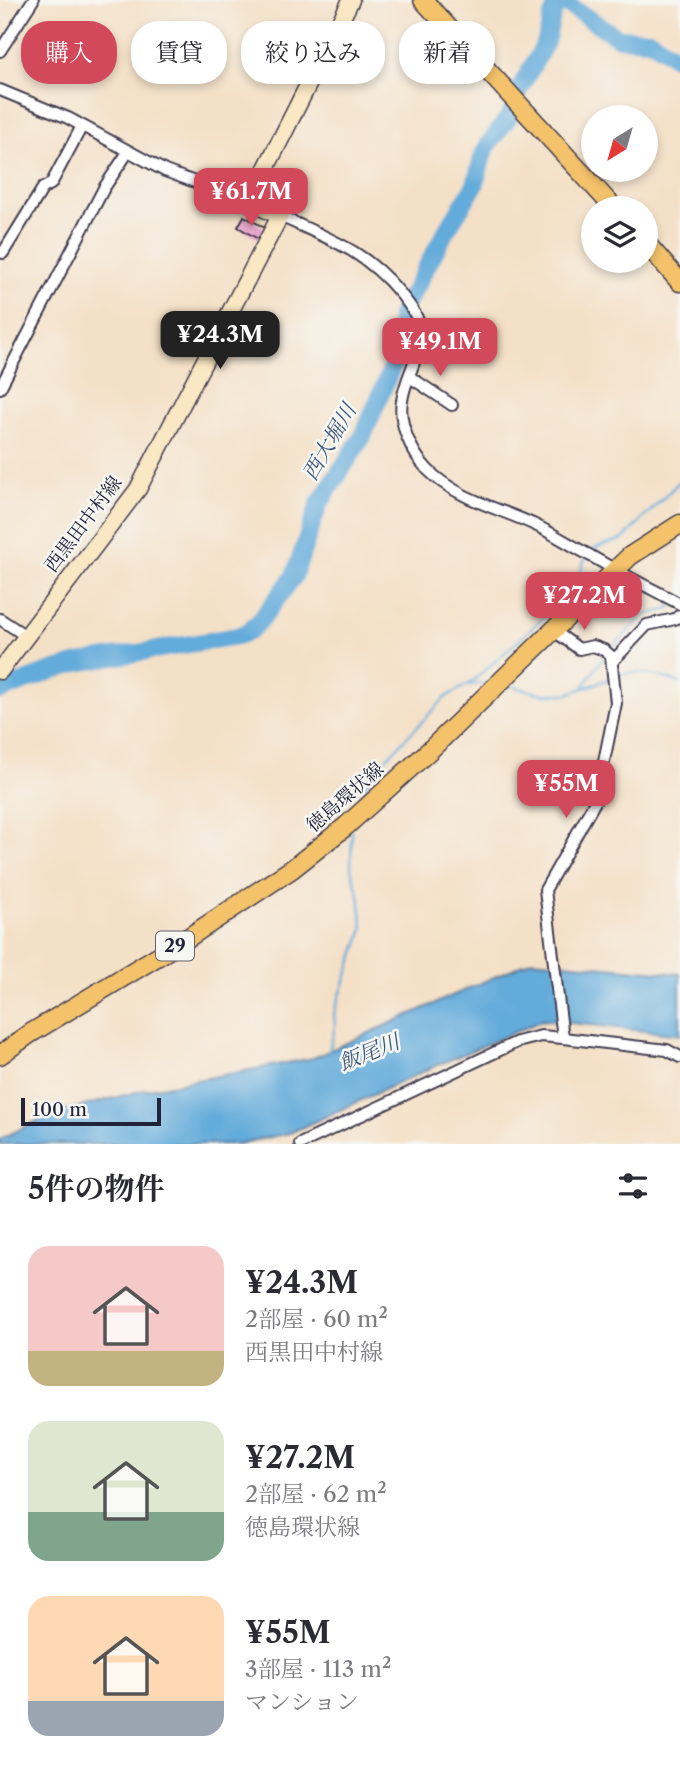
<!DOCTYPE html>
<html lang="ja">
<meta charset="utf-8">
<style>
body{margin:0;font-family:"Libre Caslon Text","Noto Serif JP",serif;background:#f2f2f3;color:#2b2b33;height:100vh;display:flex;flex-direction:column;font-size:26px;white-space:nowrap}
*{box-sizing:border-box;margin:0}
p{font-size:23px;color:#7c7c81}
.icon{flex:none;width:38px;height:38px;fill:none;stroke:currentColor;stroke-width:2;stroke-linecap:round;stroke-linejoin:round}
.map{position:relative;height:1144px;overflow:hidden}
.panel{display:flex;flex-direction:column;background:#fff;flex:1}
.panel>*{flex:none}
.banner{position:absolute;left:21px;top:21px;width:639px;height:63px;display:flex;gap:14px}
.needle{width:46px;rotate:217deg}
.buttons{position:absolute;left:581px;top:105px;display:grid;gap:14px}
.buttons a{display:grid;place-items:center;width:77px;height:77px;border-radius:50%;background:#fff;box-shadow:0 4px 10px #0003;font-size:35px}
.scale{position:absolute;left:21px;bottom:18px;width:140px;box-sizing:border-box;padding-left:7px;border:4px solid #22223b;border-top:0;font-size:19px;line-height:24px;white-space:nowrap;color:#22223b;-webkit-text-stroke:5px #f6f6f2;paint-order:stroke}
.price{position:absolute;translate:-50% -60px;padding:0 16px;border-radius:14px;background:#d1495b;color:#fff;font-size:23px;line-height:46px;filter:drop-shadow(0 2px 4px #0008)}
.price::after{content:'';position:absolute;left:50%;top:42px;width:21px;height:16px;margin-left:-10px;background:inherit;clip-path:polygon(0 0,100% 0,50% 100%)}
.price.selected{background:#222;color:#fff}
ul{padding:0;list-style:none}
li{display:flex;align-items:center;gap:21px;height:175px;padding:0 28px}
li span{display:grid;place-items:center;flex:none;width:196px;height:140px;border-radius:21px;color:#555}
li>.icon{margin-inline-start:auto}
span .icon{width:84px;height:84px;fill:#fffc;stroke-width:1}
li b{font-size:30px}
h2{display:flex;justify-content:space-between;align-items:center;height:84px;padding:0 28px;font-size:30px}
.tag{padding:0 24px;border-radius:28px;background:#fff;box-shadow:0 4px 10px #0003;font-size:24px;line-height:63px}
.tag.selected{background:#d1495b;color:#fff}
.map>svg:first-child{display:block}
</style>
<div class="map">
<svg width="680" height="1144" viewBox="0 0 680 1144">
<rect width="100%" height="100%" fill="#f6f6f2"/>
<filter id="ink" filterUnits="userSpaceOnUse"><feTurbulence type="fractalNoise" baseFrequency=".0143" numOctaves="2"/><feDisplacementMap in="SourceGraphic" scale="14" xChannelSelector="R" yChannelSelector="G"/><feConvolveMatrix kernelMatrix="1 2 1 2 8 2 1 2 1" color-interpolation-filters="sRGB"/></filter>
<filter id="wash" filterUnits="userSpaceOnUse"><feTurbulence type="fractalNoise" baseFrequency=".00686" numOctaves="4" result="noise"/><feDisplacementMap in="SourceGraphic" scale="28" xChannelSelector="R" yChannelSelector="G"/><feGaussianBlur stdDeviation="1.57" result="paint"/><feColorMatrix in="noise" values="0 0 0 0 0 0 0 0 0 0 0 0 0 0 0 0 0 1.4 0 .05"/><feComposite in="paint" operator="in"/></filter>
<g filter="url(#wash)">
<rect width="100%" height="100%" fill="#f4e0c6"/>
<!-- water -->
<path fill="#63abda" stroke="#42668a" stroke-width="2" d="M532 960 680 974V1035L543 1020 433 1067 290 1133 237 1144H0V1139L47 1116 144 1090 313 1058Z"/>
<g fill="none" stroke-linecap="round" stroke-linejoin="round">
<!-- stream -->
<path stroke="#63abda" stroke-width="2.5" d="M591 551 595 548 623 539 680 481
M610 650 644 615 666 610 673 604
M615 676C634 667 662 677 680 683
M468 685C504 654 542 621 575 586 582 578 580 565 587 556
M507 685 543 694H567L609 679
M583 687 605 655
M357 805 372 773 446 697 467 685 487 683
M329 1052 335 1027 334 1013 363 929 359 895 351 869 352 832"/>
<!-- river -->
<path stroke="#63abda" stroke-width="18" d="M560 0 619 38 650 40 680 60
M0 691 46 673 78 663 237 636 248 632 259 622 294 576 319 504 363 436 393 365 399 345 400 316 446 231 475 185 483 155 488 145 513 111 519 90 546 42 552 16 559 0"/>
</g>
<g id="blocks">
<!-- building -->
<path fill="#e8a4cd" d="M244 216 265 228 258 239 238 227Z"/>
</g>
</g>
<g filter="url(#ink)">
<use href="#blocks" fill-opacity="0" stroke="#423e50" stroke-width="2"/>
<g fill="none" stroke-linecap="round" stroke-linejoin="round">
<defs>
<path id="street" d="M0 51 33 0
M0 90 68 118 165 171 249 202
M280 216C329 239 365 250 400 293 407 302 416 312 419 324 425 351 405 375 402 401 398 424 412 453 427 469 456 499 499 508 535 525 554 534 572 546 591 556 620 573 650 588 680 604
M3 253 43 188 51 184 82 126
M410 377 452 405
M0 388 104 188 128 152
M0 619 26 636
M553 630 579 649 593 646 604 650 611 656 616 703 596 800 545 890 563 1038 667 1050 680 1057
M612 662 647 625 675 619 680 615
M300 1144 517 1042 541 1036 563 1038"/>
<path id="secondary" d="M0 671 138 489 280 216 249 202 351 0"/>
<path id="primary" d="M423 0 614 208
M646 243 680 282
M0 1055 31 1033 183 941 292 869 345 827 430 750 630 556 680 524"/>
</defs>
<!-- street casing -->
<use href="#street" stroke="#423e50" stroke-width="14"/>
<!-- secondary casing -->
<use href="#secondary" stroke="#423e50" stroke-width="19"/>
<!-- primary casing -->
<use href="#primary" stroke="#423e50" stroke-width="21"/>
<!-- street -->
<use href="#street" stroke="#fff" stroke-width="10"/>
<!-- secondary -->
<use href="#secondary" stroke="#fae7c3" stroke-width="16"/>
<!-- primary -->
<use href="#primary" stroke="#f3c26a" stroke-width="18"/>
</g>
</g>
<g text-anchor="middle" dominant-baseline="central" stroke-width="5" stroke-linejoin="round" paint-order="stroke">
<!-- shield labels -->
<rect fill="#f6f6f2" stroke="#626272" stroke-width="2" x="156" y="931.5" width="38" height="29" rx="5"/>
<g font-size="18" font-weight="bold" fill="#22223b">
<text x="175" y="946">29</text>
</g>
<!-- street labels -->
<g font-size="19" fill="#22223b" stroke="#f6f6f2">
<text transform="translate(83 524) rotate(-53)">西黒田中村線</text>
<text transform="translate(345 797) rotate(-41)">徳島環状線</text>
</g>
<!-- water labels -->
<g font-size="21" font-style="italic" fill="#3c597b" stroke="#f6f6f2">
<text transform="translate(329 442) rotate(-60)">西大堀川</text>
<text transform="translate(369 1052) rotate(-22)">飯尾川</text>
</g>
</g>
</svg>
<div class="buttons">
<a><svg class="needle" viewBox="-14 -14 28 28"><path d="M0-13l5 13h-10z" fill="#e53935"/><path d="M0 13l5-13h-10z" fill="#7c7c81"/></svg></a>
<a><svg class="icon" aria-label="layers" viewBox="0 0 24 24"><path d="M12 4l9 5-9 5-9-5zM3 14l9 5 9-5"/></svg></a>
</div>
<div class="scale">100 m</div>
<b class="price" style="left:251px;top:228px">¥61.7M</b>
<b class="price selected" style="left:220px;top:371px">¥24.3M</b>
<b class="price" style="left:440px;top:378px">¥49.1M</b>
<b class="price" style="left:584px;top:632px">¥27.2M</b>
<b class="price" style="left:566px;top:820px">¥55M</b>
<div class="banner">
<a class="tag selected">購入</a>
<a class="tag">賃貸</a>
<a class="tag">絞り込み</a>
<a class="tag">新着</a>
</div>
</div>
<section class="panel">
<h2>5件の物件<svg class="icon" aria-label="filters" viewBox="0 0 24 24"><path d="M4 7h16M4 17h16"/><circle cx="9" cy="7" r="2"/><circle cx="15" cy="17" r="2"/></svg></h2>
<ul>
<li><span style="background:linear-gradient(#f6c9c9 75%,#c2b280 0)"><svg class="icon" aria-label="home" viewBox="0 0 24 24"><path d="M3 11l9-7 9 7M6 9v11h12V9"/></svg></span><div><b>¥24.3M</b><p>2部屋 · 60 m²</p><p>西黒田中村線</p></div></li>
<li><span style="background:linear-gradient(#dfe7d0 65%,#7fa58c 0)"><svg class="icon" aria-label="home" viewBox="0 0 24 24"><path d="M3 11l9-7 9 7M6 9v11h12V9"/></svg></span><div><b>¥27.2M</b><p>2部屋 · 62 m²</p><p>徳島環状線</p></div></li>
<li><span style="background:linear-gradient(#ffd9b3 75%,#9aa5b1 0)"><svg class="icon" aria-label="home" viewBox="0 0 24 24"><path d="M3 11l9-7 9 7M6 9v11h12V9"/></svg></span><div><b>¥55M</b><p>3部屋 · 113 m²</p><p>マンション</p></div></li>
</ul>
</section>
